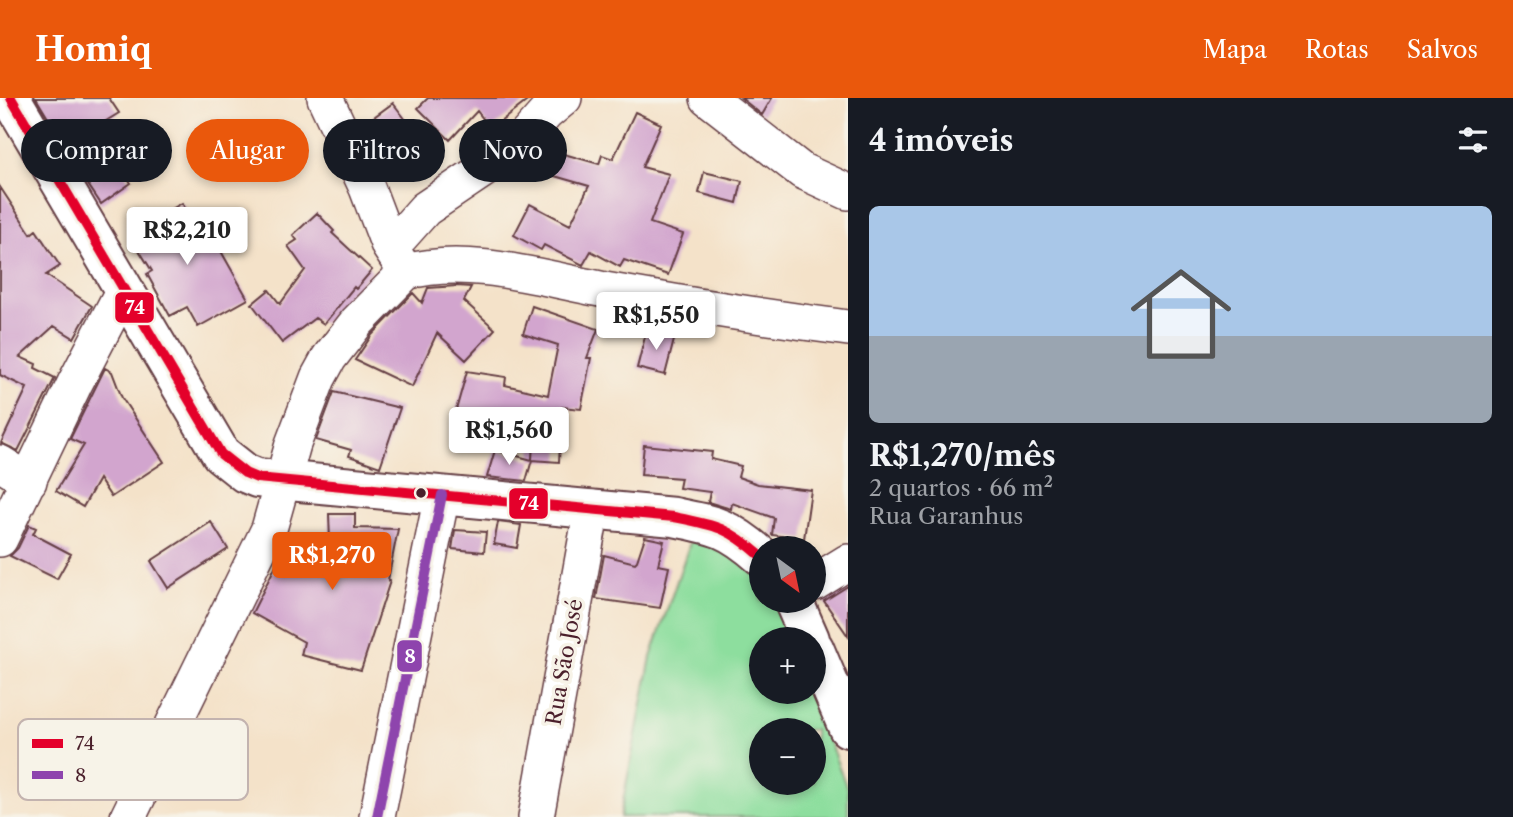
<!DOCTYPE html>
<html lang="pt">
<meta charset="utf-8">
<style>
body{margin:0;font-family:"Libre Caslon Text",serif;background:#20242c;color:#f1f3f6;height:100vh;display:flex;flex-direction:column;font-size:26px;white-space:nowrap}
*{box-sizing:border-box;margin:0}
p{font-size:23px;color:#9ea1a6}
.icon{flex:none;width:38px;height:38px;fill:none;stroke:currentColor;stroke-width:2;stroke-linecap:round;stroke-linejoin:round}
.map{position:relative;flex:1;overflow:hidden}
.drawer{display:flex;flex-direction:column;background:#171b24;width:665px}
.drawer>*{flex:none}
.guide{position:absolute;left:21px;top:21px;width:665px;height:63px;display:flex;gap:14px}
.needle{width:46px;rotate:147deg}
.buttons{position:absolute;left:749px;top:438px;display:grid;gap:14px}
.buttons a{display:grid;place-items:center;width:77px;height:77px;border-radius:50%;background:#171b24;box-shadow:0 4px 10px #0003;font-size:35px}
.price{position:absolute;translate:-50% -60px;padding:0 16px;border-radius:7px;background:#fff;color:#222;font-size:23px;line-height:46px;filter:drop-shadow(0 2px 4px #0008)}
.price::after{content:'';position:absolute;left:50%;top:42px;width:21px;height:16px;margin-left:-10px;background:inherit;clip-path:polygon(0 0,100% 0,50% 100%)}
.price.on{background:#ea580c;color:#fff}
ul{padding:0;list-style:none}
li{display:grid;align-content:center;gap:14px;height:371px;padding:0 21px}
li+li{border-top:2px solid #363941}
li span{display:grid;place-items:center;height:217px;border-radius:10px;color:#555}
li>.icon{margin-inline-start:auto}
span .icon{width:126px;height:126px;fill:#fffc;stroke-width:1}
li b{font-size:30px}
h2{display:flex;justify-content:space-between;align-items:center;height:84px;padding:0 21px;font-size:30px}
.pill{padding:0 24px;border-radius:32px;background:#171b24;box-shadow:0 4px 10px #0003;font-size:24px;line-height:63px}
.pill.on{background:#ea580c;color:#fff}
header{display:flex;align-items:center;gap:42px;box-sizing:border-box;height:98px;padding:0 35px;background:#ea580c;color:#fff}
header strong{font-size:33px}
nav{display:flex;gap:38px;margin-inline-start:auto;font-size:24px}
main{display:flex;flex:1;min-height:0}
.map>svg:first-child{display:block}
</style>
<header>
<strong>Homiq</strong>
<nav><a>Mapa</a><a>Rotas</a><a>Salvos</a></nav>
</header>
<main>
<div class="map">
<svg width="848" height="719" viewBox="0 0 848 719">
<rect width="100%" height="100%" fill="#f7f3e8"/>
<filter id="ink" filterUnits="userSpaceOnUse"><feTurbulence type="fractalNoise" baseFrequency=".0143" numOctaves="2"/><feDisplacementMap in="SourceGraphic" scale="14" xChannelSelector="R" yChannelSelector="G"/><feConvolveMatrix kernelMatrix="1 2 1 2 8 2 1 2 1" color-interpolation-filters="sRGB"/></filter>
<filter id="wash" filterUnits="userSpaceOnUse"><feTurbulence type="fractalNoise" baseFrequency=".00686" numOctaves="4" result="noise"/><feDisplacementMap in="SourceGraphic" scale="28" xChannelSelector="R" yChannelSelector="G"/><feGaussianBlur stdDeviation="1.57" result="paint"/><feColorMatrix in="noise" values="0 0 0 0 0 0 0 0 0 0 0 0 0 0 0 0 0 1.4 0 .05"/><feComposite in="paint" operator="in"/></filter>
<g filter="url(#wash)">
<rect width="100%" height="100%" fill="#f4e2c9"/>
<!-- green -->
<path fill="#8dde9e" stroke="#6c7e64" stroke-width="2" fill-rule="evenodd" d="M693 436 761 468V502H776L791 541H761V593H810L848 693V719H620L651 559ZM761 632H814V684H761Z"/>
<g id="blocks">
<!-- building -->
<path fill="#d2a5ce" d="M36 0H109L119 15 65 48Z
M428 0H531L491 31 477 13 450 42 418 10Z
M741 0H772L762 17Z
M393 5 409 26 379 49 363 27Z
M635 14 661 26 642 69 669 76 650 125 683 136 668 177 624 162 620 169 591 153 583 167 544 147 541 152 514 137 530 106 570 127 589 88 551 77 557 54 599 66 602 57 613 61Z
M113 58 131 85 101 106 83 79Z
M704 74 742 83 737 105 699 95Z
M0 89 31 136 36 132 60 168 46 177 92 208 74 240 54 228 20 259 36 266 35 270 55 280 18 353 1 345 27 290 0 277Z
M182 105 205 143 213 139 248 201 198 229 187 209 170 218 147 176 152 173 129 136Z
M317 115 334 133 332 135 372 172 356 191 354 189 324 226 315 220 282 245 252 206 269 192 280 206 305 172 288 148 297 142 293 137Z
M457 188 471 189 464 203 495 231 466 262 437 235 412 289 355 262 372 237 413 195 422 205 428 190Z
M532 208 598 231 587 260H591L581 311 562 309 559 364 532 362 534 323 491 315 485 334 465 328 468 318 456 312 467 273 506 279 505 287 548 297 558 247 523 236Z
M647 231 675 238 665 277 637 270Z
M105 270 112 274 122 300 164 364 111 399 99 381 83 409 56 393 84 347 70 341Z
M334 294 400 310 380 369 349 358 351 352 316 342Z
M644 347 712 354 711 361 741 368 738 379 758 386 811 392 804 441 772 437 774 420 732 405 731 411 708 404 710 394 679 390 681 380 641 377Z
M495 352 532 362 526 383 487 379Z
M329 416H355V430L398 431 388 482 390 483 361 572 301 557 304 544 252 515 284 451 300 463 309 445 330 443Z
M211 424 228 451 168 490 151 463Z
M498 424 521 427 517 450 494 446Z
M29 427 36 430 33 436 71 456 57 481 10 458 18 450Z
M455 432 486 434 484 454 452 451Z
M645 439 664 443 658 467 669 469 660 510 596 501 604 457 635 465 637 463Z
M848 488V538L824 503Z"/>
</g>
</g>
<g filter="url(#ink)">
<use href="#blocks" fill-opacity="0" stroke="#643c43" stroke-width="2"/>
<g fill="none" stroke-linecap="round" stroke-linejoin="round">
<defs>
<path id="minor" d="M325 0 367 90 389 148 406 174C471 156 551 183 616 194 693 208 771 220 848 230
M708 0 802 73 848 94
M389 148 401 138 425 111 514 51 546 15 564 0
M0 365 29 383
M0 441 75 285 123 193
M814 485 848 464
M128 719 269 431 293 346 318 280 329 260 357 224 406 174
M377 719 442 397
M536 719 592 410"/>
<path id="major" d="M11 0 221 356 245 375 257 380 674 419C715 427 728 429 761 458
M793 502 810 541
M814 550 848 630"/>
</defs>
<!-- minor casing -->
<use href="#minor" stroke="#643c43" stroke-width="38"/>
<!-- major casing -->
<use href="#major" stroke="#643c43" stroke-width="42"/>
<!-- minor -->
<use href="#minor" stroke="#fff" stroke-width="35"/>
<!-- major -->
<use href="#major" stroke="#fff" stroke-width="38"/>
<defs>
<path id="bus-1" d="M11 0 221 356 245 375 257 380 674 419C715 427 728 429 761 458"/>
<path id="bus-2" d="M377 719 442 397"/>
</defs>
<!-- bus-1 casing -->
<use href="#bus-1" stroke="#f7f3e8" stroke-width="16"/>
<!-- bus-2 casing -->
<use href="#bus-2" stroke="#f7f3e8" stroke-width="16"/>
<!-- bus-1 -->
<use href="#bus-1" stroke="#e4002b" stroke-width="10"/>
<!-- bus-2 -->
<use href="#bus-2" stroke="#8e44ad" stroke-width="10"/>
</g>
</g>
<!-- markers -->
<circle fill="#4a1f2b" stroke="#f7f3e8" stroke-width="2.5" cx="421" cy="395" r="6"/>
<g text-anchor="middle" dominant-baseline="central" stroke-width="7" stroke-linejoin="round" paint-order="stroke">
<!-- street labels -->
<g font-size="21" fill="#4a1f2b" stroke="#f7f3e8">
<text transform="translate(564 564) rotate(-80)">Rua São José</text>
</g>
</g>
<!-- legend -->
<rect x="18" y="621" width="230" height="81" rx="10" fill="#f7f3e8" stroke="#c3b3af" stroke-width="2"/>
<rect x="32" y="641" width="31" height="9" fill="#e4002b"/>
<rect x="32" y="673" width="31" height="8" fill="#8e44ad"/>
<g font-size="19" fill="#4a1f2b">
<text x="75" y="652">74</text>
<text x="75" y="684">8</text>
</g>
<g stroke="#f7f3e8" stroke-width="2.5">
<rect x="114" y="193" width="41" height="33" rx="7" fill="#e4002b"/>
<rect x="508" y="389" width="41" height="33" rx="7" fill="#e4002b"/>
<rect x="396" y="541" width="27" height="34" rx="7" fill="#8e44ad"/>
</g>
<g font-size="19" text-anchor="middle" font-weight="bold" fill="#fff">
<text x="135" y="216">74</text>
<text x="529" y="412">74</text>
<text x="410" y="565">8</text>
</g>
</svg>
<div class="buttons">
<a><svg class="needle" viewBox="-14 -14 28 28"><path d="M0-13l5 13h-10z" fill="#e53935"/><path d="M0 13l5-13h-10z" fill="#9ea1a6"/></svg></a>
<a>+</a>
<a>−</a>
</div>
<b class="price" style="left:187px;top:169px">R$2,210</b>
<b class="price" style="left:656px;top:254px">R$1,550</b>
<b class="price" style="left:509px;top:369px">R$1,560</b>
<b class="price on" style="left:332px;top:494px">R$1,270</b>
<div class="guide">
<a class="pill">Comprar</a>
<a class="pill on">Alugar</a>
<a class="pill">Filtros</a>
<a class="pill">Novo</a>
</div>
</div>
<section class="drawer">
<h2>4 imóveis<svg class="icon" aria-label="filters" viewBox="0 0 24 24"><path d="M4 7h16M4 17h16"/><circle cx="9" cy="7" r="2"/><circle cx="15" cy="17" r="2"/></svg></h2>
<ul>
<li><span style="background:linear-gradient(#a9c7e8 60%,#9aa5b1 0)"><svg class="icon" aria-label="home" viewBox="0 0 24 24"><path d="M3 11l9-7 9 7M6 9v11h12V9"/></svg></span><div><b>R$1,270/mês</b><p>2 quartos · 66 m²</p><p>Rua Garanhus</p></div></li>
</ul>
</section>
</main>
